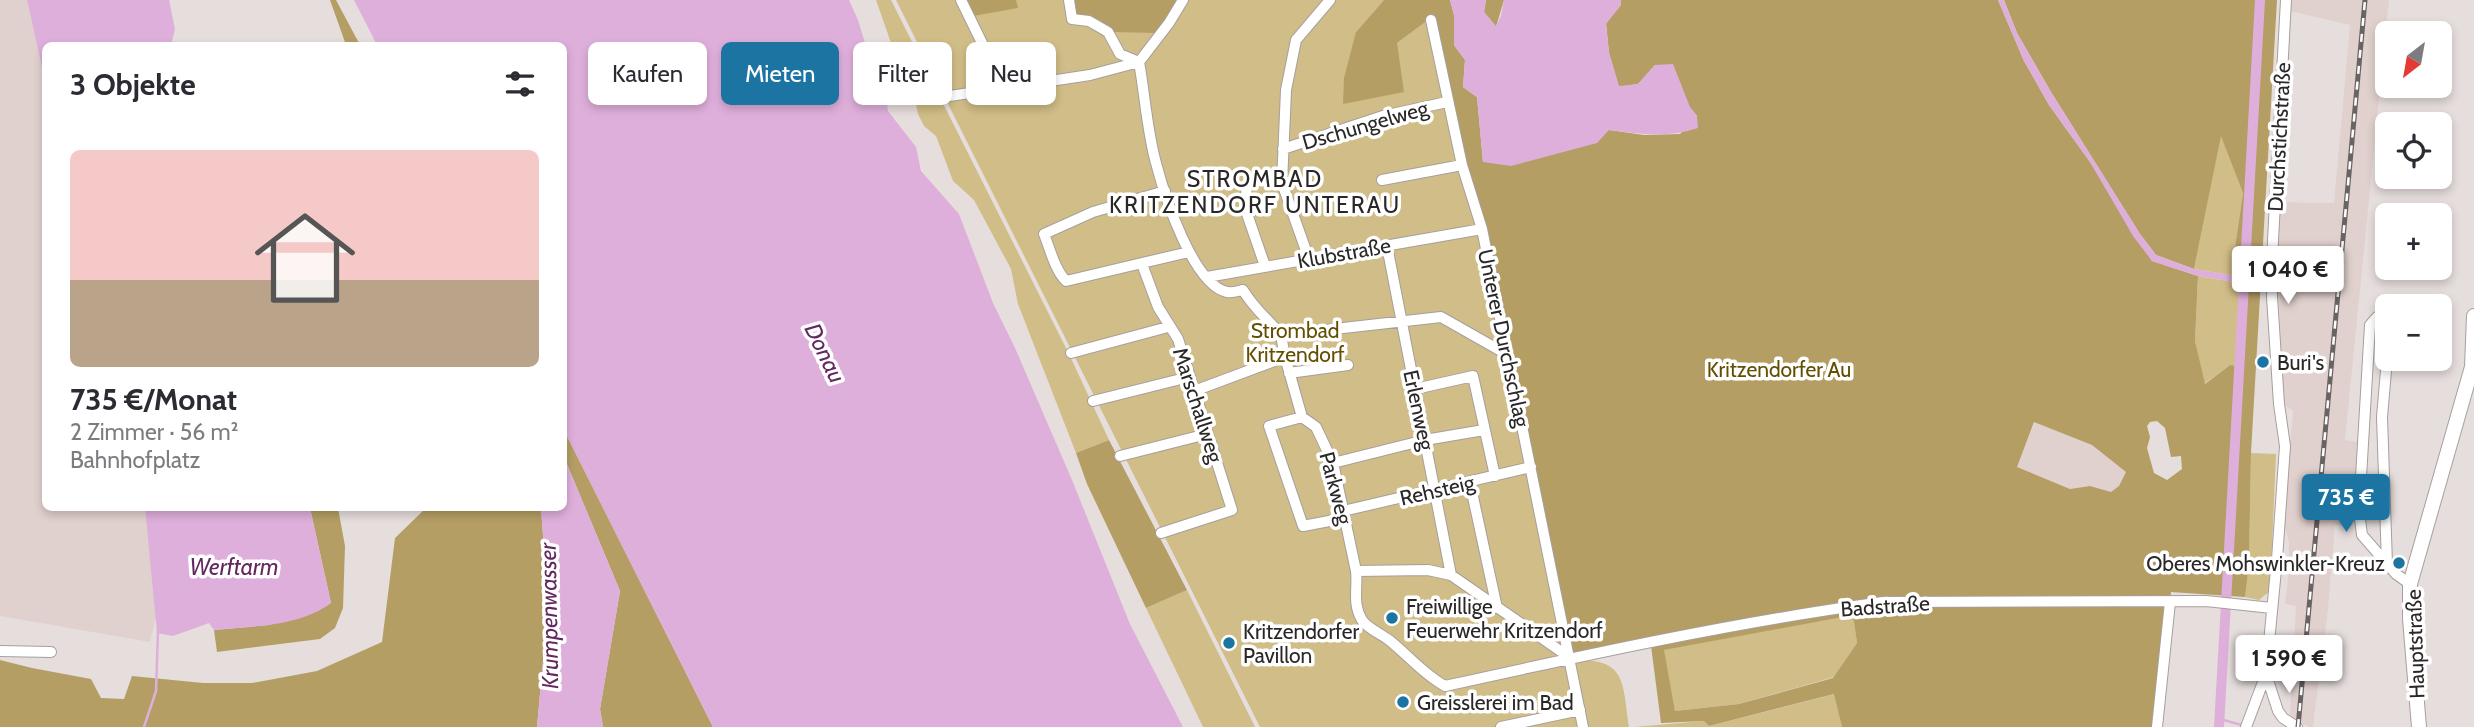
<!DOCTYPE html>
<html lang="de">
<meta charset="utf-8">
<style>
body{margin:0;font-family:Cabin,sans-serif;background:#f7f7f7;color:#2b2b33;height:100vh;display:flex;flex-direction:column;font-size:26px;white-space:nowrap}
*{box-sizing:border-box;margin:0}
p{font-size:23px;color:#7c7c81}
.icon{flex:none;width:38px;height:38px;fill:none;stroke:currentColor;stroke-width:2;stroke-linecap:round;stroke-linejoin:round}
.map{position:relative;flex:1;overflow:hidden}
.drawer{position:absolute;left:42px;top:42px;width:525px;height:469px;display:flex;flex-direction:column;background:#fff;border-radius:10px;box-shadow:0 4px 10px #0003}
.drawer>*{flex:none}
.guide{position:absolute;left:588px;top:42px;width:665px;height:63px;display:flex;gap:14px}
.needle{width:46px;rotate:211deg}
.buttons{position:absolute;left:2375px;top:21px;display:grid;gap:14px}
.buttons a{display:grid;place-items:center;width:77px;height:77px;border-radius:10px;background:#fff;box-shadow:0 4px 10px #0003;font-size:35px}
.price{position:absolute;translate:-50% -60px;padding:0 16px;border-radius:7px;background:#fff;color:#222;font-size:23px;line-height:46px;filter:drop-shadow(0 2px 4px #0008)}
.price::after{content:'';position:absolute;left:50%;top:42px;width:21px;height:16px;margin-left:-10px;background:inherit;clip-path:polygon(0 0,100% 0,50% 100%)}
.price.selected{background:#1c74a3;color:#fff}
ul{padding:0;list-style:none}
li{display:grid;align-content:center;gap:14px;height:371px;padding:0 28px}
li+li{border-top:2px solid #e1e1e2}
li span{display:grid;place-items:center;height:217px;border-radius:10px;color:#555}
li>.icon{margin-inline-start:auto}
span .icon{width:126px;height:126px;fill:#fffc;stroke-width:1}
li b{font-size:30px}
h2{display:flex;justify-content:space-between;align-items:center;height:84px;padding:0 28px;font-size:30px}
.pill{padding:0 24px;border-radius:10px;background:#fff;box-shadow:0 4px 10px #0003;font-size:24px;line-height:63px}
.pill.selected{background:#1c74a3;color:#fff}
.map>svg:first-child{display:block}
</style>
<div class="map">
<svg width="2474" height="727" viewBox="0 0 2474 727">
<rect width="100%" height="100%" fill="#e6dedc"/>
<!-- built -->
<path fill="#e1d1ce" d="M0 0H27L45 81 46 508H145L156 617 150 642 0 616Z
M2291 0H2389L2345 440 2359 442 2352 526 2335 525 2328 609 2313 727H2309L2290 715 2296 606 2285 604 2289 572V542L2283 520 2293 411 2284 405 2277 264 2279 202 2334 203 2350 25 2290 11Z
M2035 422 2092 445 2127 472 2119 486 2111 493 2090 486 2070 489 2016 467Z"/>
<!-- green -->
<path fill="#d1bd87" d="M876 0H891L1069 354 1109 440 1076 453 1018 304 1011 269 974 200 953 181 936 136 924 126 918 114 915 99 897 60Z
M896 0H1384L1356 32 1397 43 1428 20 1479 229 1567 660C1626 658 1622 677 1629 727H1260Z
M2221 134 2243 193 2235 247 2237 276 2194 269Z
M2198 276 2239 283 2238 366 2230 365 2204 384 2195 341Z
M2251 453 2276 454 2270 591 2259 600 2245 597 2249 565Z
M1187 590 1255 727H1203L1146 608Z
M1853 614 1857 643 1834 677 1739 704 1675 711 1663 650Z
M1835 694 1842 727H1634L1704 721 1709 726Z"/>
<!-- forest -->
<path fill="#b49e64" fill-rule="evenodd" d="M330 0H336L360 45H346Z
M965 0H1016L1018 8 973 16Z
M1072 0H1179L1156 33 1113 32C1102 20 1090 17 1075 15Z
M1384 0H1450L1454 15V45L1465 60 1463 87 1477 97 1483 162 1609 130 1644 135 1680 134 1697 116 1655 65 1638 84 1619 87 1609 53 1606 23 1621 5V0H1998L2024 61 2049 105 2090 162 2152 261 2198 276 2195 341 2205 384 2230 365 2238 366 2240 280 2237 276 2235 247 2243 193 2221 136 2194 269 2156 255 2140 234 2051 92 2017 33 2004 0H2277L2251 453 2249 565 2245 597 2171 592 2156 727H1842L1834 694 1709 726 1704 721 1661 723 1650 638 1572 653 1484 228 1428 20 1397 43 1404 92 1343 104 1344 78 1356 32ZM2157 421 2165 428 2171 457 2181 456 2182 469 2167 480 2154 473 2147 448 2150 437 2147 426 2150 422ZM2034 422 2092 445 2126 472 2119 486 2111 492 2090 486 2070 489 2017 467ZM1853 615 1857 643 1833 678 1739 704 1675 711 1664 650Z
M1486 0H1504L1496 27 1484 12Z
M564 430 573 448 713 727H603L600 709 620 591 564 457Z
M1109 440 1187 590 1146 608 1087 484 1076 453Z
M310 508H338L345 546 343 608 335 628 320 639 217 652 214 630 269 625 331 603Z
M426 508H541L548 605 537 727H0V660L32 668 91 679 101 698 124 699 132 676 203 683H252L317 671 382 642 395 538Z"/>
<!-- water -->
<path fill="#dfafdb" d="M27 0H169L175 29 171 45 46 46 45 81Z
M354 0H849L858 20 868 53 885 90 888 111 916 147 921 171 959 214 993 303 1015 348 1072 480 1130 624 1183 727H713L564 430V46L377 45Z
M1450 0H1486L1484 12 1496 26 1501 16 1504 0H1621V5L1606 24 1609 53 1619 86 1638 84 1655 65 1673 64 1690 107 1697 116 1698 128C1668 138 1640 134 1609 130L1597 143 1511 166 1483 162 1477 97 1463 87 1465 60 1454 45V15Z
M1998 0H2004L2017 33 2051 92 2140 234 2156 255 2194 269 2237 276 2240 279 2239 283 2198 276 2152 261 2133 236 2090 162 2049 105 2024 61Z
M564 457 620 591 600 709 603 727H537L548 605 541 508H564Z
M145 508H310L331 603C299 627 253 626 214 630L209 623 173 636 157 633Z"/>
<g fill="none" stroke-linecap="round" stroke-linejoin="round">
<!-- stream -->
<path stroke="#dfafdb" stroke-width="2.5" d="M2220 719 2245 726
M144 727 156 691 158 631"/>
<!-- canal -->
<path stroke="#dfafdb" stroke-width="10" d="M2219 727 2260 0"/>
<defs>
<path id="street" d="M961 0 1004 88
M1069 0 1072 19 1089 21 1108 32 1120 54 1139 62
M2286 0 2273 240 2272 297 2279 404 2285 446 2277 559 2266 674 2278 711 2283 718 2297 727
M1431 20 1462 165 1482 229 1583 727
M1139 62C1145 95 1147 131 1156 163 1164 194 1193 285 1227 292 1232 293 1238 291 1243 290 1254 309 1268 319 1281 335L1441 317 1508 355
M1139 62 1169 23 1183 0
M943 97 1090 75 1139 62
M1283 149 1383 116 1447 102
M1382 180 1462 165
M1165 191 1093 212 1044 234C1050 249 1055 270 1066 281L1189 252
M1387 246 1451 575
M1309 259 1282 183 1286 90 1296 40 1330 0
M1142 264 1158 307 1178 339 1232 510 1161 533
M1265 266 1245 208 1247 185 1281 172
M1207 277 1482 229
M2387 321 2377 317 2370 325 2359 511 2362 535 2396 574 2410 584
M1281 335 1285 357 1302 417 1316 427 1333 463 1356 571C1358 588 1352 604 1362 620 1367 628 1381 634 1389 640 1408 655 1423 674 1445 686 1590 654 1736 622 1883 602L2206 601 2272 608
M1071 353 1168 327
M1289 373 1348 365
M1415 389 1473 376 1495 476
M1194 391 1285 357
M1093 401 1189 377
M1302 417 1269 426 1303 526 1345 518
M1120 456 1207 434
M1333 463 1425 440 1484 430
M1470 483 1497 608
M1343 511 1531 467
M2387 564 2382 417 2387 359
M1356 571 1428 570 1451 575 1569 657
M0 651 51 652
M1501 727 1580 710
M2157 727 2170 602
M2246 727 2266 674"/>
<path id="secondary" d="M2419 727 2410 619V584L2472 367 2474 316"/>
</defs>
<!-- street casing -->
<use href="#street" stroke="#a69f9d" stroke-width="12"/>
<!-- secondary casing -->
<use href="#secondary" stroke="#a69f9d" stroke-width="16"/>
<!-- street -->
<use href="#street" stroke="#fff" stroke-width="10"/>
<!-- secondary -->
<use href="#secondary" stroke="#fff" stroke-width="14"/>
<defs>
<path id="rail" d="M2298 727 2365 0"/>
</defs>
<!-- rail casing -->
<use href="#rail" stroke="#696463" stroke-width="5"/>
<!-- rail -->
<use href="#rail" stroke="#fff" stroke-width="2.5" stroke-dasharray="8" stroke-linecap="butt"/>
</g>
<!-- markers -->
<g fill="#1c74a3" stroke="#fff" stroke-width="2.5">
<circle cx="2263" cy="362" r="7"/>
<circle cx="2399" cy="563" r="7"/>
<circle cx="1392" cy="618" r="7"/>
<circle cx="1229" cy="643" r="7"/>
<circle cx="1403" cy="702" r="7"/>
</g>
<g text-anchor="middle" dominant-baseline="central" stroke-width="7" stroke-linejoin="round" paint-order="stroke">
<!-- street labels -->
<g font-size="21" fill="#2a2727" stroke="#fff">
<text transform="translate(1365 125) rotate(-16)">Dschungelweg</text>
<text transform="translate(2279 137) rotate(-87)">Durchstichstraße</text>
<text transform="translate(1344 253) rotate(-10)">Klubstraße</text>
<text transform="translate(1504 338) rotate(78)">Unterer Durchschlag</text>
<text transform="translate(1198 405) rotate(72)">Marschallweg</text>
<text transform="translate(1419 410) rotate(78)">Erlenweg</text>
<text transform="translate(1336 488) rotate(75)">Parkweg</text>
<text transform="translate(1437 490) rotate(-13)">Rehsteig</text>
<text transform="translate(1885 606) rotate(-4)">Badstraße</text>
<text transform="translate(2415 644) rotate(-92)">Hauptstraße</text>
</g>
<!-- park labels -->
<g font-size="21" fill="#644e00" stroke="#fff">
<text x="1295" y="330">Strombad<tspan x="1295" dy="24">Kritzendorf</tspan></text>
<text x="1779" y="369">Kritzendorfer Au</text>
</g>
<!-- poi labels -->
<g font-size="21" fill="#2a2727" stroke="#fff" text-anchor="start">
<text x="2277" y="362">Buri's</text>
<text x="2385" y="563" text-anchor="end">Oberes Mohswinkler-Kreuz</text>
<text x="1406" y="606">Freiwillige<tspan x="1406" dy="24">Feuerwehr Kritzendorf</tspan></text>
<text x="1243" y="631">Kritzendorfer<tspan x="1243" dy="24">Pavillon</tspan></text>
<text x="1417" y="702">Greisslerei im Bad</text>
</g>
<!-- neighbourhood labels -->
<g font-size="23" letter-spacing="2" fill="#2a2727" stroke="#fff">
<text x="1255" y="179">STROMBAD<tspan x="1255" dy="26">KRITZENDORF UNTERAU</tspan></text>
</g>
<!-- water labels -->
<g font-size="23" font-style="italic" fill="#62285f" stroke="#fff">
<text transform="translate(825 353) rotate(64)">Donau</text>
<text x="234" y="567">Werftarm</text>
<text transform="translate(549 616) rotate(-91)">Krumpenwasser</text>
</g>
</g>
</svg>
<div class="buttons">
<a><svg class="needle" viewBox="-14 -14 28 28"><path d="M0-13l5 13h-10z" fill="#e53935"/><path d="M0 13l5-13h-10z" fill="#7c7c81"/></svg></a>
<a><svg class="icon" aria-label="locate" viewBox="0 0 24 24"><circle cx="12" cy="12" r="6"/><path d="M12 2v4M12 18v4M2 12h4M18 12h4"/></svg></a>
<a>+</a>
<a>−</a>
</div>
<b class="price" style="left:2288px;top:306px">1 040 €</b>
<b class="price selected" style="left:2346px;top:534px">735 €</b>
<b class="price" style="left:2289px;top:695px">1 590 €</b>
<div class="guide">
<a class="pill">Kaufen</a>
<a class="pill selected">Mieten</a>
<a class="pill">Filter</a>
<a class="pill">Neu</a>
</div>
<section class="drawer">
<h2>3 Objekte<svg class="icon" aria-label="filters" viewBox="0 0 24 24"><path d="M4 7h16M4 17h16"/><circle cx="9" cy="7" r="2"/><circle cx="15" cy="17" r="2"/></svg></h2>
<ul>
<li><span style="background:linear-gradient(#f6c9c9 60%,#b9a48a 0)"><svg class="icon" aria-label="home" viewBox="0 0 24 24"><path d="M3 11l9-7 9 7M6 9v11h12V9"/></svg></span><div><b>735 €/Monat</b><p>2 Zimmer · 56 m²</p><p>Bahnhofplatz</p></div></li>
</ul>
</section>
</div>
